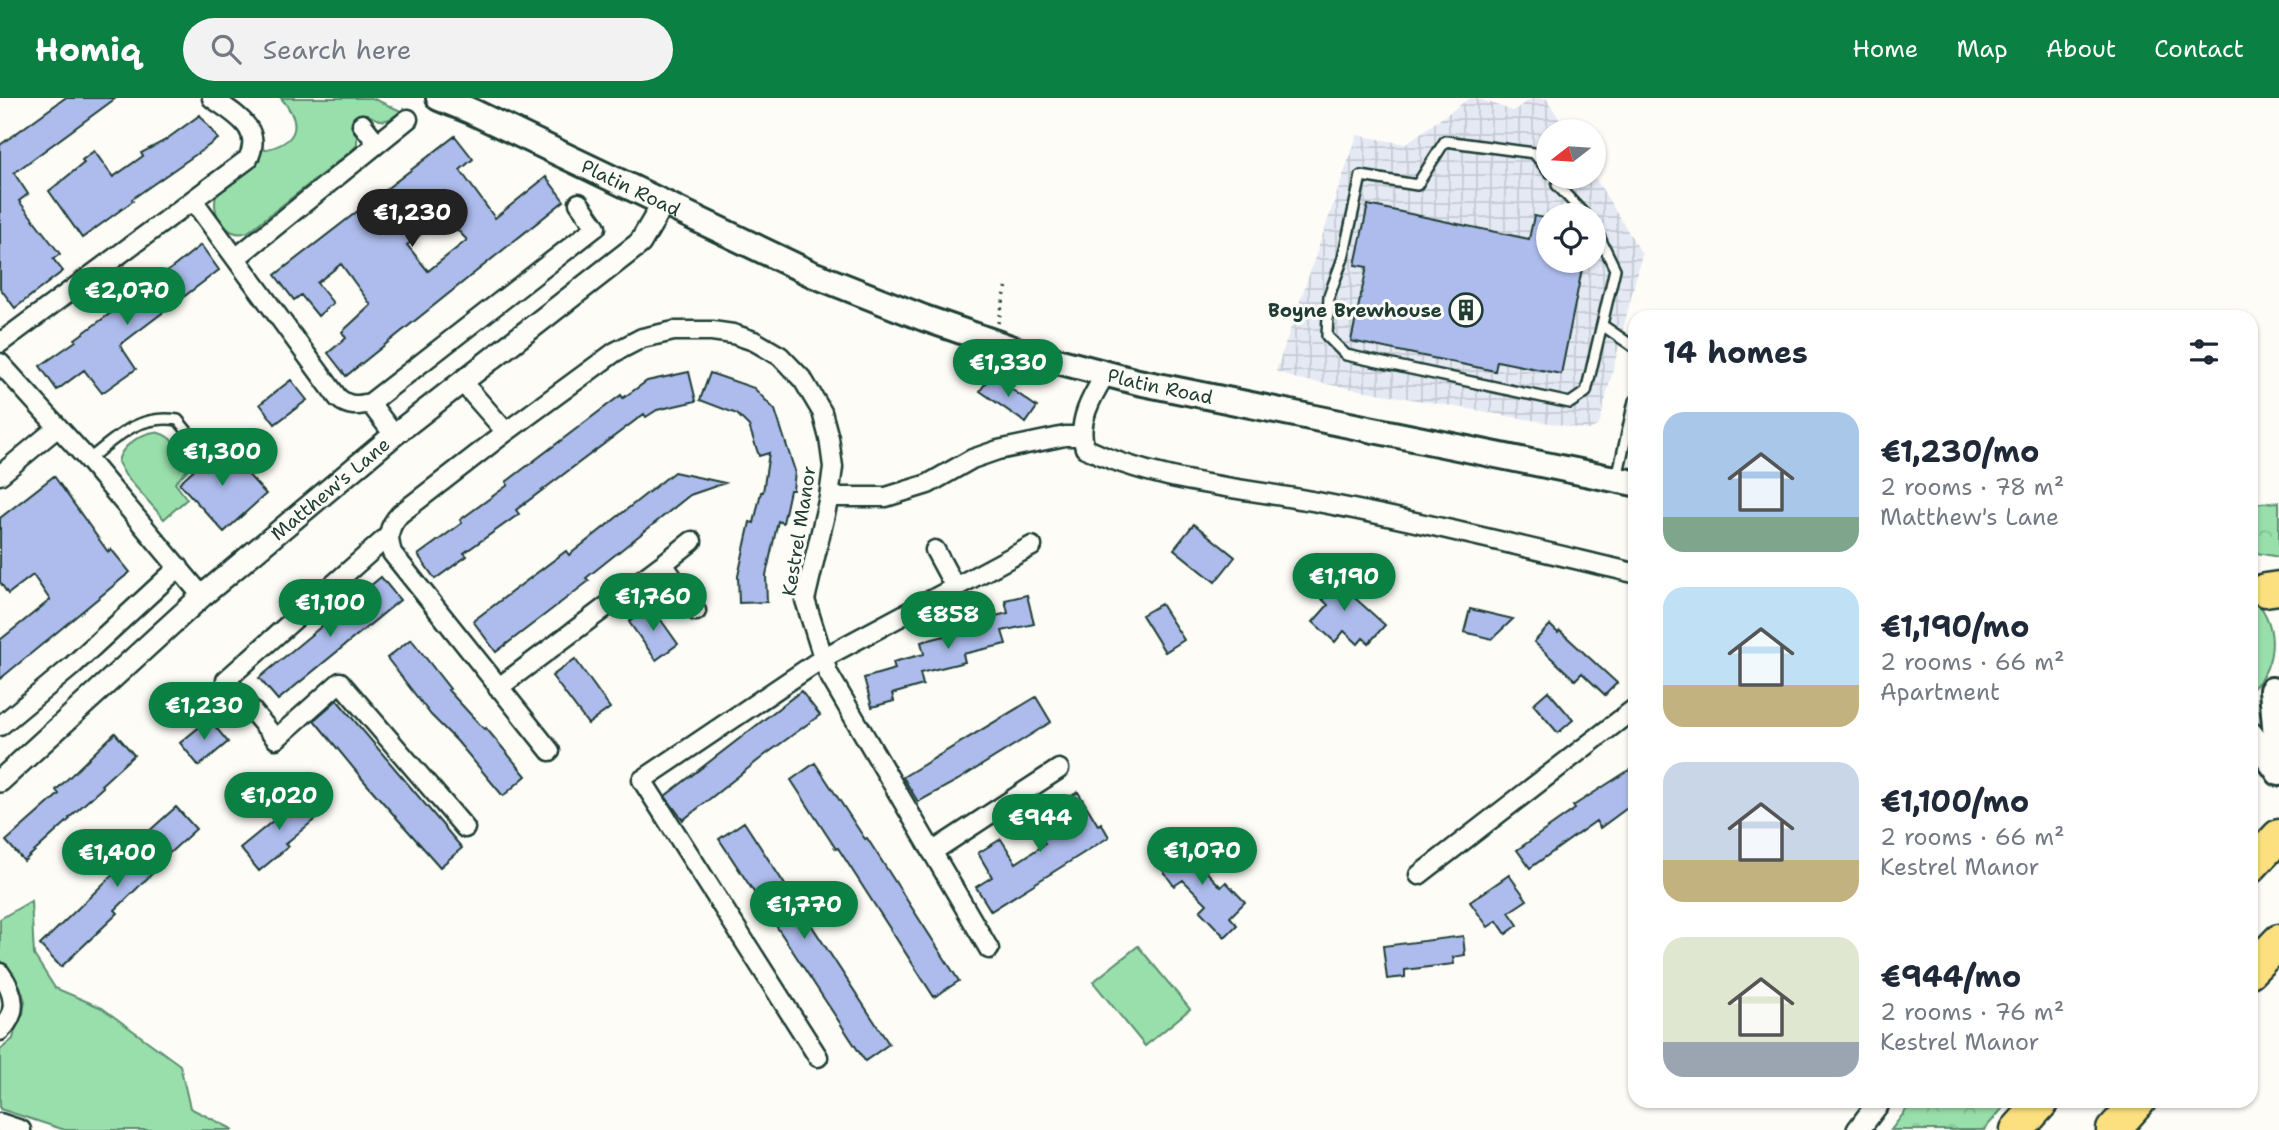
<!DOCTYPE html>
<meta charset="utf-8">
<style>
body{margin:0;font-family:"Shantell Sans",sans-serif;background:#f2f2f3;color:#1f2937;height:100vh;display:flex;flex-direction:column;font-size:26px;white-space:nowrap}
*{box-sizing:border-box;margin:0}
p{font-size:23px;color:#747a83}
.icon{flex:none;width:38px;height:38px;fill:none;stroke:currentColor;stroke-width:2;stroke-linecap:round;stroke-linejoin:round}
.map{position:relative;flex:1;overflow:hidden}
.details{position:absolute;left:1628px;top:212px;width:630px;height:798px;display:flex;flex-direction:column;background:#fff;border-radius:21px;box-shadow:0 2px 5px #0004}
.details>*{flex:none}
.needle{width:46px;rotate:253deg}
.tools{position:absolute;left:1536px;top:21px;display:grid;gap:14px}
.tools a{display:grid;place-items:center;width:70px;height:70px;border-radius:50%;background:#fff;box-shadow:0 2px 5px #0004;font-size:35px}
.price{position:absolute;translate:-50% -60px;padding:0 16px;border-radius:24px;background:#0b8043;color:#fff;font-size:23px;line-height:46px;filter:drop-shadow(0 2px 4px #0008)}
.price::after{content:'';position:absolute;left:50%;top:42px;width:21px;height:16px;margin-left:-10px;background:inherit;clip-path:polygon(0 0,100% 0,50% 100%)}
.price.current{background:#222;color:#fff}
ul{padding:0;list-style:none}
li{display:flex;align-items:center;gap:21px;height:175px;padding:0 35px}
li span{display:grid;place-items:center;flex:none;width:196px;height:140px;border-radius:21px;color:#555}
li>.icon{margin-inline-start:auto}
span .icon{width:84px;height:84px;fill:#fffc;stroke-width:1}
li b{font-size:30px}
h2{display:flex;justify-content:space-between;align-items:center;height:84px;padding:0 35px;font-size:30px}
header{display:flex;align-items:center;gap:42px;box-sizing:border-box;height:98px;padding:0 35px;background:#0b8043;color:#fff}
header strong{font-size:33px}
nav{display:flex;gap:38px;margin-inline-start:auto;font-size:24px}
.search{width:490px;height:63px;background:#f2f2f3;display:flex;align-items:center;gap:18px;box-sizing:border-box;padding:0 24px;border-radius:38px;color:#747a83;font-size:26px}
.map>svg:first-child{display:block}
</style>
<header>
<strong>Homiq</strong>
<div class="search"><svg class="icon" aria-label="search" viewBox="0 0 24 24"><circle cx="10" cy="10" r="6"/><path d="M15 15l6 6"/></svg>Search here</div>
<nav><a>Home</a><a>Map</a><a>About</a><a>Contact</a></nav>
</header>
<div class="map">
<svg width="2279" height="1032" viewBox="0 0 2279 1032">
<defs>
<pattern id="industrial-grid" width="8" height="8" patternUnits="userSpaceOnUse" patternTransform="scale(1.75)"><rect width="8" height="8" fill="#e5e9f4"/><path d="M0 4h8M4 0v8" fill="none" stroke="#c4c9d2"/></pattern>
<pattern id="forest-crowns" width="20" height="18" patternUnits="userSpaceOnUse" patternTransform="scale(1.75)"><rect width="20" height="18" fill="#99dfab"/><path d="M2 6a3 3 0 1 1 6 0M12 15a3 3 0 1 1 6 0" fill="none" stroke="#83c094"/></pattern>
</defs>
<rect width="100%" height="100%" fill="#fdfcf7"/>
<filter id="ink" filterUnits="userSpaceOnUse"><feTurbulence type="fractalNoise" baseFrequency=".0143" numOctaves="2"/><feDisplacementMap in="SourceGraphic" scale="14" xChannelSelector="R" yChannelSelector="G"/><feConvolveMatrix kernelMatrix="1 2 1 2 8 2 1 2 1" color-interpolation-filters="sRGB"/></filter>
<g filter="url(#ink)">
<!-- industrial -->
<path fill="url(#industrial-grid)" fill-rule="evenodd" d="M1470 0H1477L1513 13 1532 0H1546L1567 33H1549V79L1594 78 1642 156 1599 327 1589 332 1297 281 1276 273 1357 37 1405 46ZM1549 117H1594V163H1549Z"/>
<!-- green -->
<path fill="#99dfab" stroke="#5c8e70" stroke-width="2" d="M281 0H372L401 13C388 25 381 25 367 16L351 28 357 39V47L350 54 248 134C226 142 209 114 217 95L252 68 262 52C296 46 305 28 281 0Z
M154 334C173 336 180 353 191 368L175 385 187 401 164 421 125 377 118 364C120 349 140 336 154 334Z
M2250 498C2279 520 2279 568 2251 592Z
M31 803 34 857 55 890 102 910 180 967 190 1010 234 1032H65L0 1011V952L13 941 15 932 23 916 25 903 20 888 0 861V821Z
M1138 848 1190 911 1145 948 1093 884Z"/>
<!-- forest -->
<path fill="url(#forest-crowns)" stroke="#5c8e70" stroke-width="2" d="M2279 404V459L2251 454V406Z
M1913 1003H2009L1984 1032H1891Z"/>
<!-- building -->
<path fill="#adbcec" stroke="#1f3d34" stroke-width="2" fill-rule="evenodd" d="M65 0H116L14 75 28 96 19 103 60 156 53 161 63 173 15 210 0 190V47Z
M200 17 218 41 132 101 133 103 82 140 49 93 84 65 82 62 94 53 113 79 143 58 141 55 164 43Z
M455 38 473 61 460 72 495 120 546 79 564 103 346 278 328 255 346 240 342 234 371 207 341 166 317 185 333 205 318 218 301 197 294 202 275 177ZM444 118 467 142 428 173 407 147Z
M1368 107 1529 141 1534 118 1549 121V163L1583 166 1561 276 1497 263 1495 273 1351 243 1367 169 1355 167Z
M201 147 219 172 120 247 136 271 102 295 84 272 57 292 40 268 76 243 75 241 119 209 120 211Z
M689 274 696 303 657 312 646 319 644 316 516 412 519 416 464 455 467 458 435 481 418 457 462 425 460 422 508 387 506 384 621 297 623 300 647 283Z
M710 275 754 290 775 312 795 373 793 392H790L783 425 778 423 766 477 767 504 739 505 738 478 750 424 754 425 761 394H763L769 355 759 358 749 328 737 316 700 302Z
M991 277 1037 309 1026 325 980 293Z
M291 282 307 302 275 326 260 306Z
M221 347 266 396 224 434 179 385Z
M674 374 725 385 690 397 586 480 589 483 496 554 473 523 566 453 569 457Z
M54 378 108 454 111 451 130 474 0 581V542L50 502 33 477 8 496 0 484V420Z
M1194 426 1235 459 1215 484 1174 451Z
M1326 474 1385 527 1369 545 1363 540 1358 546 1344 533 1335 544 1313 524 1328 507 1310 489Z
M381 479 400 502 278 602 259 580Z
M1027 497 1034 526 1002 533 1006 546 963 556 965 564 920 575 923 587 892 596 894 603 872 609 864 580 895 571 893 564 924 556 921 544 964 533 962 526 1008 515 1005 502Z
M1161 506 1184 542 1165 554 1142 517Z
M651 508 678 546 656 562 629 524Z
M1470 511 1513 521 1492 541 1464 534Z
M1550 527 1558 535 1560 533 1617 585 1605 597 1582 575 1575 582 1534 544Z
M411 541 450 591 448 592 484 631 486 630 526 678 503 698 457 643 431 617 387 560Z
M575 561 610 610 588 626 552 578Z
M801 593 820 617 765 657 683 722 665 698Z
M1548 593 1573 622 1558 635 1533 606Z
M1036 599 1051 624 958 682 918 704 903 679Z
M337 602 462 750 440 769 364 683 314 622Z
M209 621 228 644 199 668 180 645Z
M115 635 134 657 101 687 103 689 69 720 70 721 24 763 6 743 59 696 56 692Z
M815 665 865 741 867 740 876 754 959 883 934 899 838 750 836 751 791 682Z
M1634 669V705L1600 730 1596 723 1530 770 1517 752 1575 711 1573 708Z
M1078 694 1098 727 1101 725 1109 739 991 813 976 789 992 779 978 755 1001 741 1016 765 1045 746 1042 742 1065 728 1054 709Z
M300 696 319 718 285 746 288 749 259 773 240 750 274 722 272 719Z
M176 709 196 731 163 761 165 763 115 812 118 815 61 869 40 847 152 739 148 734Z
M744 724 889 946 865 963 719 741Z
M1171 747 1179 759 1192 750 1201 763 1198 765 1221 789 1226 784 1245 804 1230 819 1237 827 1225 839 1200 813 1207 806 1183 782 1174 788 1153 759Z
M1509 777 1527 802 1509 814 1518 827 1506 836 1497 823 1488 829 1470 804Z
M1463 838 1465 857 1453 859 1454 866 1405 872V879L1387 881 1383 848Z"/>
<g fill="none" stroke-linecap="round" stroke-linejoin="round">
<defs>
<path id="service" d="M1549 74 1534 55 1445 43 1417 87 1361 78 1343 160 1329 198 1327 238 1346 257 1570 305 1586 294 1615 171 1594 128
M1557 87 1585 117
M1602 227 1634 249
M88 362C117 339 138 316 178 322L197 345
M1617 380 1634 303"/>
<path id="minor" d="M362 26 377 45
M193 102 338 300C349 309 357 308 370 305L394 337
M236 160 408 21
M0 245 248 61C264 30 234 16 212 0
M0 265 88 362 202 498
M1105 277C1092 298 1076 325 1085 350 1155 384 1236 389 1312 403 1419 423 1528 450 1634 475
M463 285 506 334
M370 305 596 129 579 105
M0 377 58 329
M829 399H886L928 386 972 361 998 352 1065 338H1081
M387 439 226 582 276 641 340 584 465 730
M692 443 663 466 696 513
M935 452 955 489
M498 590 663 466
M0 628 71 569 179 469
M550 653 392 455C387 438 388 429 400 416L506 334 615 254 642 240 674 233H712L733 236 754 243 780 258 803 282 822 314 829 340 833 369 829 399 805 502 828 575 989 851
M932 754 1059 671
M1419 777 1634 611
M0 875C15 895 19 915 0 933
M818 959 642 682 823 560 1032 448
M0 1025 21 1032"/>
<g id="tertiary">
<path id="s1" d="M0 683 202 498 394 337 640 145 663 106"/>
<path d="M1858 1032 1880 1003"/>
</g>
<g id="secondary">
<path id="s2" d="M439 0 471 13 812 176 924 220 1019 253 1138 284 1634 385"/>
<path d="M2272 592 2279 675"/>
<path d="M2250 636 2277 672"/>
</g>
<path id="motorway" d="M2265 492 2279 490
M2250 769 2279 738
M2250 873 2279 843
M2017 1032 2043 1003
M2113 1032 2139 1003"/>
</defs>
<!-- service casing -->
<use href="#service" stroke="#1f3d34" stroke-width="14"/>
<!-- minor casing -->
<use href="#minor" stroke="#1f3d34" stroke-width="23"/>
<!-- tertiary casing -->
<use href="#tertiary" stroke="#1f3d34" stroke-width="26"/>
<!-- secondary casing -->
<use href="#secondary" stroke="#1f3d34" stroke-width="30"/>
<!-- motorway casing -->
<use href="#motorway" stroke="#1f3d34" stroke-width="37"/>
<!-- path -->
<path stroke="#1f3d34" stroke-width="3.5" stroke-dasharray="2 5" stroke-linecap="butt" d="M998 225 1007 187"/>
<!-- service -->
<use href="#service" stroke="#fdfcf7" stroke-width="9"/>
<!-- minor -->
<use href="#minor" stroke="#fdfcf7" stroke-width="18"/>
<!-- tertiary -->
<use href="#tertiary" stroke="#fdfcf7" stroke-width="21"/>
<!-- secondary -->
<use href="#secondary" stroke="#fdfcf7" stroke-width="24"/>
<!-- motorway -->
<use href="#motorway" stroke="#fce080" stroke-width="32"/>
</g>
</g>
<!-- icons -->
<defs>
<symbol id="building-ring" viewBox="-11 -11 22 22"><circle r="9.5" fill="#fdfcf7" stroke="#1f3d34" stroke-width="1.5"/><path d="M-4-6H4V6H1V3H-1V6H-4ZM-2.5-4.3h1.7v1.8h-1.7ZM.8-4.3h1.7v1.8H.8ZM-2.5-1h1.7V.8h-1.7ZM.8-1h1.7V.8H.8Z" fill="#1f3d34"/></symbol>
</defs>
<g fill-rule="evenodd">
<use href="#building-ring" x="1447" y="193" width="38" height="38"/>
</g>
<g text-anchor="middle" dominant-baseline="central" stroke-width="6" stroke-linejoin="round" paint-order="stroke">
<!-- street labels -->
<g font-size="19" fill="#1f3d34" stroke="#fdfcf7">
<text stroke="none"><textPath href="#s2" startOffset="212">Platin Road</textPath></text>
<text stroke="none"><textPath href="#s2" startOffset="779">Platin Road</textPath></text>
<text stroke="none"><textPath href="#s1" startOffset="441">Matthew's Lane</textPath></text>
<text transform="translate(799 433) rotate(-81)">Kestrel Manor</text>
</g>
<!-- poi labels -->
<g font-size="19" font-weight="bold" fill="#1f3d34" stroke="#fdfcf7" text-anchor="end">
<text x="1442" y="212">Boyne Brewhouse</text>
</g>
</g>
</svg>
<div class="tools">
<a><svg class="needle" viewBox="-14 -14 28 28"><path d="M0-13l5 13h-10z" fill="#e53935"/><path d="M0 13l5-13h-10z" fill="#747a83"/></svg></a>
<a><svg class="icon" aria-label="locate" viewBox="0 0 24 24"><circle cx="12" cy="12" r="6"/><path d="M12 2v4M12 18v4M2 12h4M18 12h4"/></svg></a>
</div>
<b class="price current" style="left:412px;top:151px">€1,230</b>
<b class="price" style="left:127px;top:229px">€2,070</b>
<b class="price" style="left:1008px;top:301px">€1,330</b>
<b class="price" style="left:222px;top:390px">€1,300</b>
<b class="price" style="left:1344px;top:515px">€1,190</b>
<b class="price" style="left:653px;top:535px">€1,760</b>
<b class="price" style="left:330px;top:541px">€1,100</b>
<b class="price" style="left:948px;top:553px">€858</b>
<b class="price" style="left:204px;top:644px">€1,230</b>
<b class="price" style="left:279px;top:734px">€1,020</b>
<b class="price" style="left:1040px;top:756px">€944</b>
<b class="price" style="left:1202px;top:789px">€1,070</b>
<b class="price" style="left:117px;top:791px">€1,400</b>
<b class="price" style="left:804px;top:843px">€1,770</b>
<section class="details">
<h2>14 homes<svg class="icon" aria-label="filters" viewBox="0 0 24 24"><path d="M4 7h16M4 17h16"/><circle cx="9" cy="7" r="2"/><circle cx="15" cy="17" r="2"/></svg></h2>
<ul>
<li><span style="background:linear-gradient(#a9c7e8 75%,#7fa58c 0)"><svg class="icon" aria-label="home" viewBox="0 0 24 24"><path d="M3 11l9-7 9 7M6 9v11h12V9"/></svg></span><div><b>€1,230/mo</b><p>2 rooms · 78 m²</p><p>Matthew's Lane</p></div></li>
<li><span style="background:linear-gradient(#bfe0f5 70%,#c2b280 0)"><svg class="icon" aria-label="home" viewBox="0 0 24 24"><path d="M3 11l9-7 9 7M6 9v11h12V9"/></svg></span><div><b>€1,190/mo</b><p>2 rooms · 66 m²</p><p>Apartment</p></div></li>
<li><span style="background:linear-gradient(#c9d6e8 70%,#c2b280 0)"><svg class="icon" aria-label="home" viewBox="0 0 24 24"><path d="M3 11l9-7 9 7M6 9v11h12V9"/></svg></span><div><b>€1,100/mo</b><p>2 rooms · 66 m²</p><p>Kestrel Manor</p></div></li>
<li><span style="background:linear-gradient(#dfe7d0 75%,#9aa5b1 0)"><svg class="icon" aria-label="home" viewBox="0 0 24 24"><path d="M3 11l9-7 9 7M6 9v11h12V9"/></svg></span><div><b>€944/mo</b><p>2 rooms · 76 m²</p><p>Kestrel Manor</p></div></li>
</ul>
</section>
</div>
